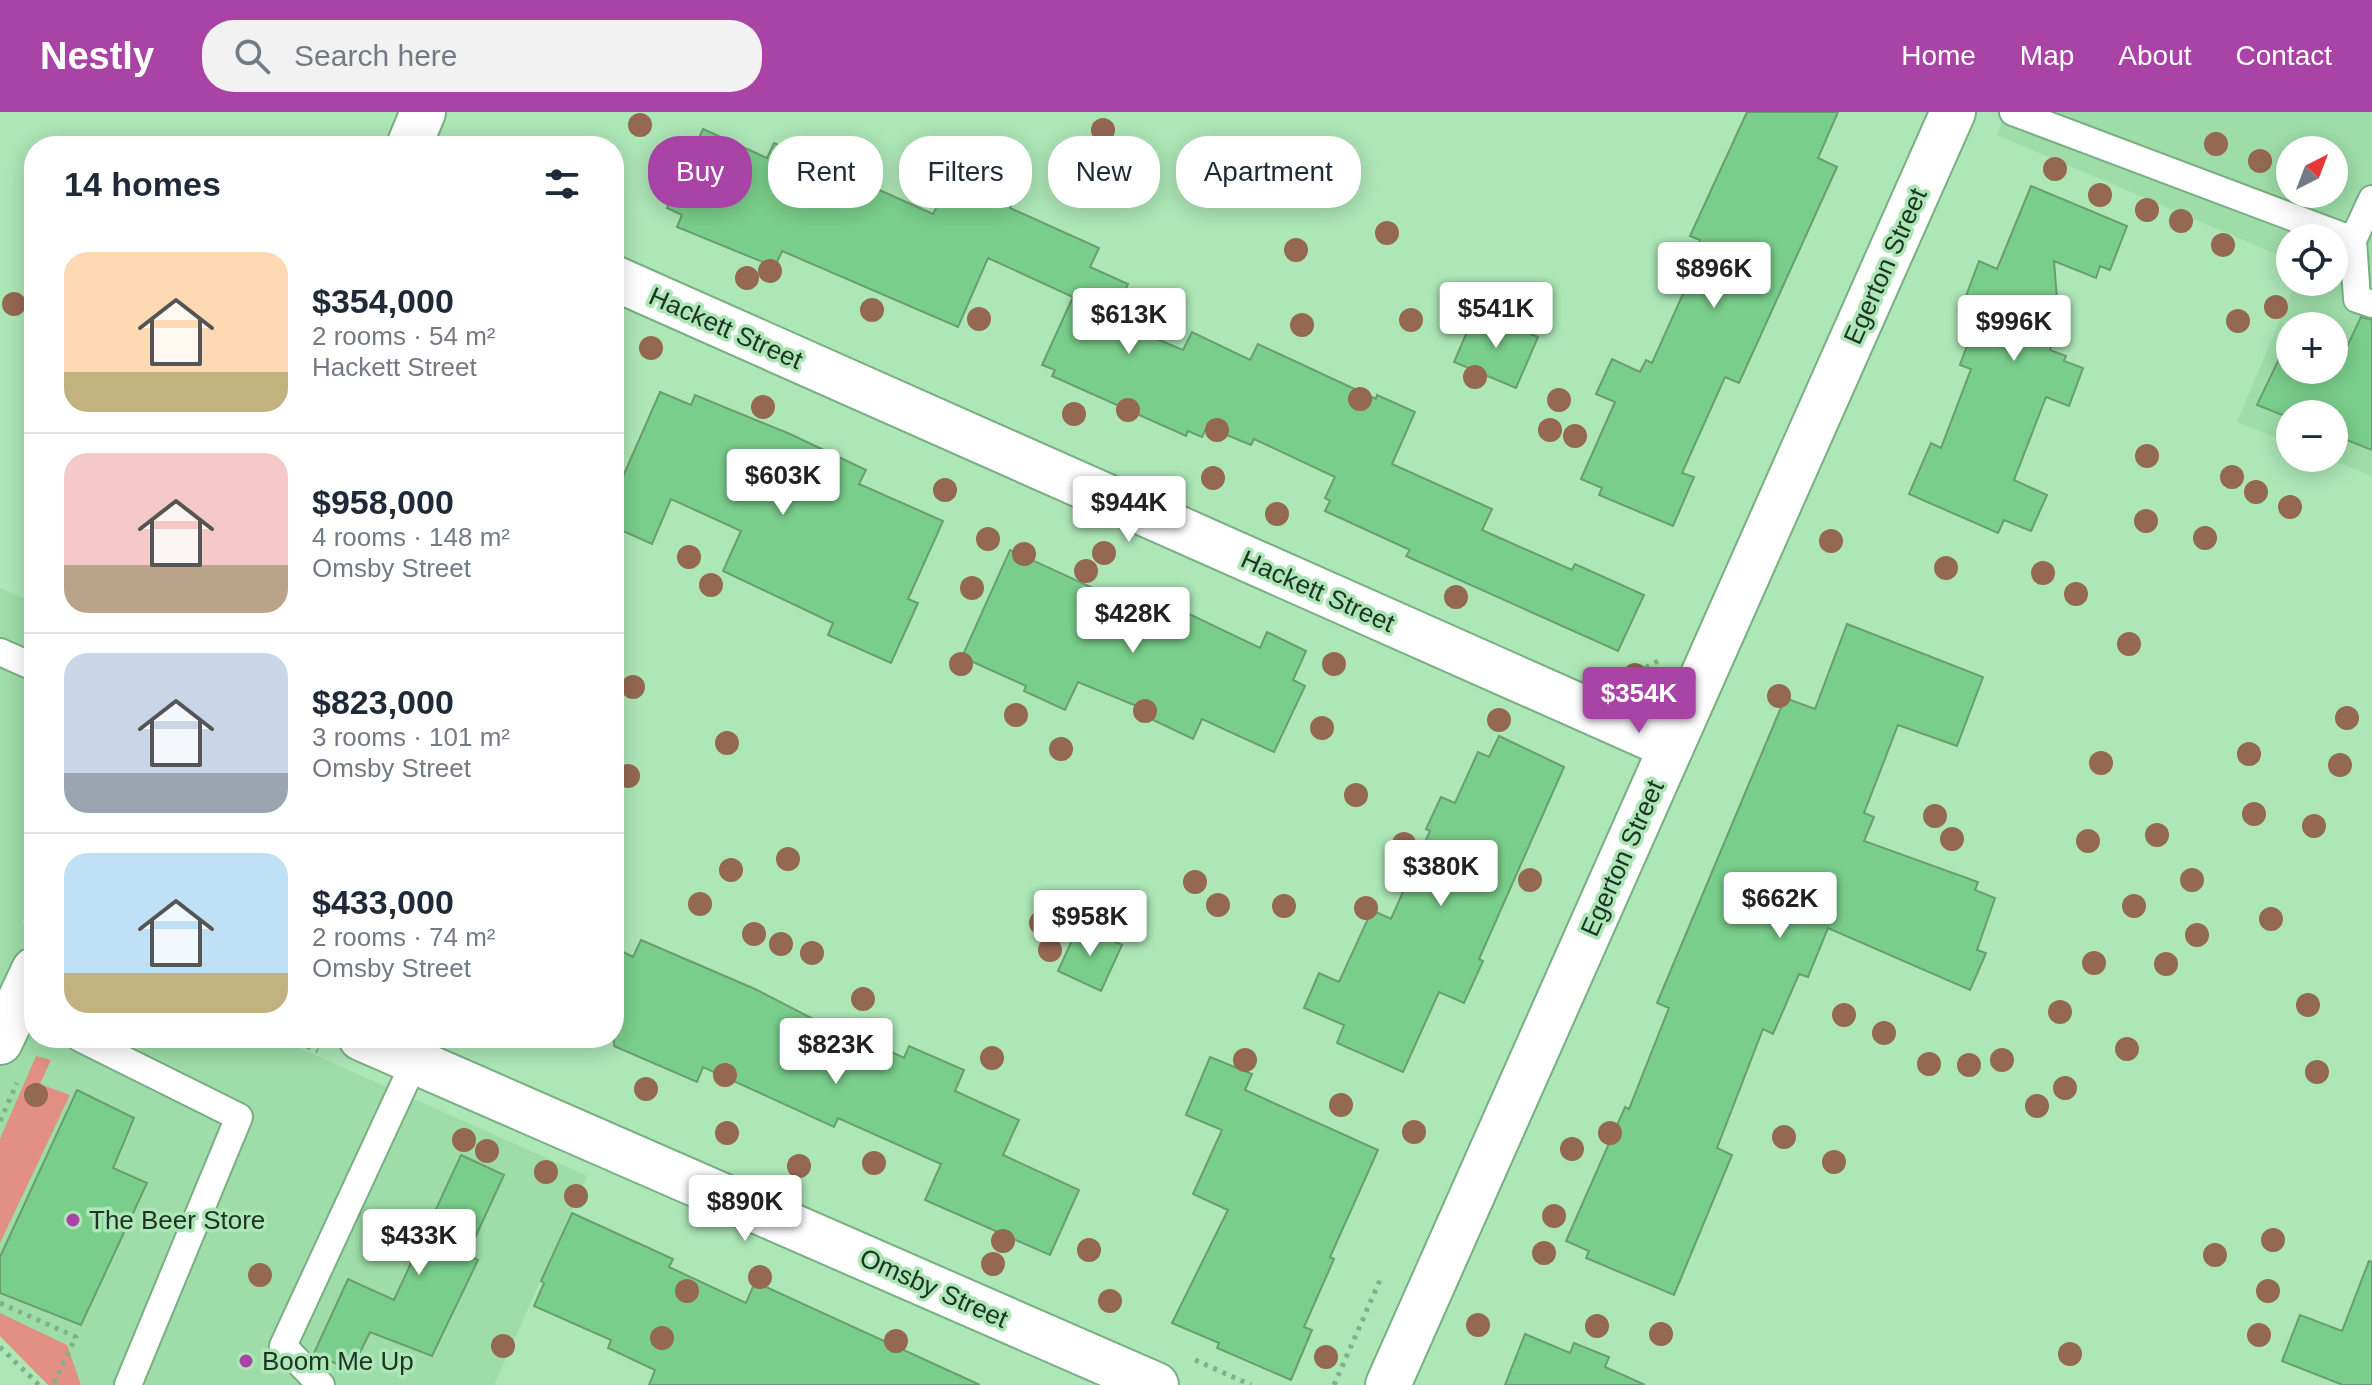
<!DOCTYPE html>
<meta charset="utf-8">
<style>
body{margin:0;font-family:Arial,sans-serif;background:#f2f2f3;color:#1f2937;height:100vh;display:flex;flex-direction:column;font-size:30px;white-space:nowrap}
*{box-sizing:border-box;margin:0}
p{font-size:26px;color:#747a83}
.icon{flex:none;width:44px;height:44px;fill:none;stroke:currentColor;stroke-width:2;stroke-linecap:round;stroke-linejoin:round}
.map{position:relative;flex:1;overflow:hidden}
.panel{position:absolute;left:24px;top:24px;width:600px;height:912px;display:flex;flex-direction:column;background:#fff;border-radius:32px;box-shadow:0 4px 20px #0003}
.panel>*{flex:none}
.top-card{position:absolute;left:648px;top:24px;width:760px;height:72px;display:flex;gap:16px}
.needle{width:52px;rotate:42deg}
.buttons{position:absolute;left:2276px;top:24px;display:grid;gap:16px}
.buttons a{display:grid;place-items:center;width:72px;height:72px;border-radius:50%;background:#fff;box-shadow:0 4px 20px #0003;font-size:40px}
.price{position:absolute;translate:-50% -68px;padding:0 18px;border-radius:8px;background:#fff;color:#222;font-size:26px;line-height:52px;filter:drop-shadow(0 2px 4px #0008)}
.price::after{content:'';position:absolute;left:50%;top:48px;width:24px;height:18px;margin-left:-12px;background:inherit;clip-path:polygon(0 0,100% 0,50% 100%)}
.price.on{background:#aa43a6;color:#fff}
ul{padding:0;list-style:none}
li{display:flex;align-items:center;gap:24px;height:200px;padding:0 40px}
li+li{border-top:2px solid #e0e1e3}
li span{display:grid;place-items:center;flex:none;width:224px;height:160px;border-radius:24px;color:#555}
li>.icon{margin-inline-start:auto}
span .icon{width:96px;height:96px;fill:#fffc;stroke-width:1}
li b{font-size:34px}
h2{display:flex;justify-content:space-between;align-items:center;height:96px;padding:0 40px;font-size:34px}
.chip{padding:0 28px;border-radius:32px;background:#fff;box-shadow:0 4px 20px #0003;font-size:28px;line-height:72px}
.chip.on{background:#aa43a6;color:#fff}
header{display:flex;align-items:center;gap:48px;box-sizing:border-box;height:112px;padding:0 40px;background:#aa43a6;color:#fff}
header strong{font-size:38px}
nav{display:flex;gap:44px;margin-inline-start:auto;font-size:28px}
.search{width:560px;height:72px;background:#f2f2f3;display:flex;align-items:center;gap:20px;box-sizing:border-box;padding:0 28px;border-radius:32px;color:#747a83;font-size:30px}
.map>svg:first-child{display:block}
</style>
<header>
<strong>Nestly</strong>
<div class="search"><svg class="icon" aria-label="search" viewBox="0 0 24 24"><circle cx="10" cy="10" r="6"/><path d="M15 15l6 6"/></svg>Search here</div>
<nav><a>Home</a><a>Map</a><a>About</a><a>Contact</a></nav>
</header>
<div class="map">
<svg width="2372" height="1273" viewBox="0 0 2372 1273">
<rect width="100%" height="100%" fill="#ade6b7"/>
<!-- built -->
<path fill="#9edda9" fill-rule="evenodd" d="M2007 0H2372V364L2327 346H2334V302H2290V331L2237 310 2296 170H2334V126H2290V148L1997 23ZM2290 38H2334V82H2290ZM2290 214H2334V258H2290Z
M0 476 34 491V785L22 811 34 817V926H277L587 1064 494 1273H49L0 1224Z"/>
<!-- green -->
<path fill="#e19083" d="M36 944 51 948 40 972 70 983 0 1131V1027Z
M0 1201 67 1233 81 1273H48L0 1224Z"/>
<!-- building -->
<path fill="#7ace8b" stroke="#689e72" stroke-width="2" d="M1747 0H1838L1818 46 1837 55 1739 271 1725 265 1682 361 1694 365 1673 414 1599 383 1602 376 1581 367 1615 290 1596 282 1612 247 1640 260 1646 248 1652 251 1683 182 1677 179 1700 128 1690 124Z
M703 17 767 46 774 31 933 102 940 88 946 90 962 53 1018 76 1010 96 1099 136 1090 155 1128 172 1111 208 1183 238 1192 220 1250 248 1258 232 1376 287 1377 283 1415 300 1392 352 1492 397 1482 418 1572 458 1575 452 1644 483 1618 539 1406 444 1410 438 1325 399 1330 389 1325 386 1335 365 1254 327 1251 333 1207 315 1202 325 1188 319 1186 324 1052 264 1055 258 1042 253 1073 185 988 146 958 215 782 139 775 155 677 115 682 103 667 96Z
M2031 74 2127 114 2110 158 2100 154 2096 166 2054 149 2059 212 2050 238 2066 244 2064 249 2083 256 2069 294 2046 285 2014 368 2047 383 2031 419 2004 408 1998 421 1909 382 1931 331 1941 336 1971 257 1960 253 1979 201 1962 195 1979 149 1997 157Z
M1476 199 1538 225 1516 276 1454 250Z
M2361 205 2372 208V338L2334 323V302H2290V306L2257 293 2290 224V258H2334V237L2344 241Z
M660 280 691 293 695 283 790 322 866 358 859 372 943 409 908 487 918 491 891 551 828 523 833 511 723 459 741 419 671 387 652 432 614 415V385Z
M1010 438 1130 493 1137 477 1260 536 1267 520 1306 539 1293 568 1305 574 1274 640 1202 607 1193 627 1151 607 1154 601 1078 570 1065 598 1024 579 1026 574 962 545Z
M1847 512 1983 565 1957 634 1898 613 1864 701 1874 705 1864 729 1978 770 1975 778 1995 786 1977 838 1986 841 1970 878 1828 816 1808 865 1799 862 1773 922 1763 917 1717 1036 1732 1043 1674 1183 1586 1146 1589 1139 1566 1129 1625 995 1629 997 1669 896 1657 891 1785 586 1815 597Z
M1499 624 1564 655 1479 847 1483 849 1464 891 1439 880 1403 960 1337 931 1344 913 1304 896 1319 861 1339 870 1372 798 1391 807 1430 719 1426 717 1441 685 1455 691 1478 640 1489 645Z
M1079 813 1122 833 1101 879 1058 859Z
M641 828 755 877 858 930 860 925 904 946 909 934 964 958 955 979 1019 1008 1003 1043 1079 1078 1050 1143 925 1088 941 1052 838 1006 834 1015 703 955 697 970 614 934V835L633 845Z
M1210 945 1252 962 1245 978 1378 1038 1330 1145 1334 1147 1304 1215 1312 1218 1291 1268 1217 1236 1219 1231 1172 1211 1228 1098 1193 1082 1222 1018 1186 1003Z
M77 978 134 1006 113 1056 147 1071 81 1213 0 1181V1145Z
M461 1043 504 1063 467 1143 478 1148 432 1244 370 1220 351 1259 314 1241 348 1167 394 1188Z
M572 1101 673 1147 669 1155 746 1191 755 1170 980 1273H649L655 1258 608 1236 611 1228 534 1194 544 1171 541 1169Z
M2369 1149 2372 1150V1273H2343L2282 1249 2300 1203 2342 1219Z
M1525 1222 1570 1241 1574 1231 1609 1245 1605 1255 1645 1273H1505Z"/>
<g fill="none" stroke-linecap="round" stroke-linejoin="round">
<defs>
<path id="lane" d="M2013 0 2353 128
M2372 87 2353 128 2357 187 2372 192
M0 540 34 555
M80 926 239 1005 128 1273
M321 1273 283 1234 415 949"/>
<path id="street" d="M409 34 423 0
M614 166 1671 635
M361 926 1156 1273
M0 930 34 858"/>
<path id="secondary" d="M1388 1273 1953 0"/>
</defs>
<!-- lane casing -->
<use href="#lane" stroke="#78af82" stroke-width="30"/>
<!-- street casing -->
<use href="#street" stroke="#78af82" stroke-width="48"/>
<!-- secondary casing -->
<use href="#secondary" stroke="#78af82" stroke-width="48"/>
<!-- path -->
<path stroke="#81b08a" stroke-width="5" stroke-dasharray="4 6" stroke-linecap="butt" d="M1628 565 1658 549
M289 926 318 939
M0 1009 17 971
M0 1191 76 1225 53 1273
M0 1235 39 1273
M1195 1248 1251 1273
M1334 1273 1380 1168"/>
<!-- lane -->
<use href="#lane" stroke="#fff" stroke-width="26"/>
<!-- street -->
<use href="#street" stroke="#fff" stroke-width="44"/>
<!-- secondary -->
<use href="#secondary" stroke="#fff" stroke-width="44"/>
</g>
<!-- trees -->
<g fill="#956852">
<circle cx="640" cy="13" r="12"/>
<circle cx="1103" cy="18" r="12"/>
<circle cx="2216" cy="32" r="12"/>
<circle cx="2260" cy="49" r="12"/>
<circle cx="2055" cy="57" r="12"/>
<circle cx="1073" cy="70" r="12"/>
<circle cx="1099" cy="77" r="12"/>
<circle cx="2100" cy="83" r="12"/>
<circle cx="2147" cy="98" r="12"/>
<circle cx="2181" cy="109" r="12"/>
<circle cx="1387" cy="121" r="12"/>
<circle cx="2223" cy="133" r="12"/>
<circle cx="1296" cy="138" r="12"/>
<circle cx="770" cy="159" r="12"/>
<circle cx="747" cy="166" r="12"/>
<circle cx="14" cy="192" r="12"/>
<circle cx="2276" cy="195" r="12"/>
<circle cx="872" cy="198" r="12"/>
<circle cx="1134" cy="199" r="12"/>
<circle cx="979" cy="207" r="12"/>
<circle cx="1411" cy="208" r="12"/>
<circle cx="2238" cy="209" r="12"/>
<circle cx="1302" cy="213" r="12"/>
<circle cx="651" cy="236" r="12"/>
<circle cx="1475" cy="265" r="12"/>
<circle cx="1360" cy="287" r="12"/>
<circle cx="1559" cy="288" r="12"/>
<circle cx="763" cy="295" r="12"/>
<circle cx="1128" cy="298" r="12"/>
<circle cx="1074" cy="302" r="12"/>
<circle cx="1217" cy="318" r="12"/>
<circle cx="1550" cy="318" r="12"/>
<circle cx="1575" cy="324" r="12"/>
<circle cx="2147" cy="344" r="12"/>
<circle cx="2232" cy="365" r="12"/>
<circle cx="1213" cy="366" r="12"/>
<circle cx="945" cy="378" r="12"/>
<circle cx="2256" cy="380" r="12"/>
<circle cx="2290" cy="395" r="12"/>
<circle cx="1277" cy="402" r="12"/>
<circle cx="2146" cy="409" r="12"/>
<circle cx="2205" cy="426" r="12"/>
<circle cx="988" cy="427" r="12"/>
<circle cx="1831" cy="429" r="12"/>
<circle cx="1104" cy="441" r="12"/>
<circle cx="1024" cy="442" r="12"/>
<circle cx="689" cy="445" r="12"/>
<circle cx="1946" cy="456" r="12"/>
<circle cx="1086" cy="459" r="12"/>
<circle cx="2043" cy="461" r="12"/>
<circle cx="711" cy="473" r="12"/>
<circle cx="972" cy="476" r="12"/>
<circle cx="2076" cy="482" r="12"/>
<circle cx="1456" cy="485" r="12"/>
<circle cx="2129" cy="532" r="12"/>
<circle cx="961" cy="552" r="12"/>
<circle cx="1334" cy="552" r="12"/>
<circle cx="1635" cy="563" r="12"/>
<circle cx="633" cy="575" r="12"/>
<circle cx="1779" cy="584" r="12"/>
<circle cx="1145" cy="599" r="12"/>
<circle cx="1016" cy="603" r="12"/>
<circle cx="2347" cy="606" r="12"/>
<circle cx="1499" cy="608" r="12"/>
<circle cx="1322" cy="616" r="12"/>
<circle cx="727" cy="631" r="12"/>
<circle cx="1061" cy="637" r="12"/>
<circle cx="2249" cy="642" r="12"/>
<circle cx="2101" cy="651" r="12"/>
<circle cx="2340" cy="653" r="12"/>
<circle cx="628" cy="664" r="12"/>
<circle cx="1356" cy="683" r="12"/>
<circle cx="2254" cy="702" r="12"/>
<circle cx="1935" cy="704" r="12"/>
<circle cx="2314" cy="714" r="12"/>
<circle cx="2157" cy="723" r="12"/>
<circle cx="1952" cy="727" r="12"/>
<circle cx="2088" cy="729" r="12"/>
<circle cx="1404" cy="732" r="12"/>
<circle cx="788" cy="747" r="12"/>
<circle cx="731" cy="758" r="12"/>
<circle cx="1530" cy="768" r="12"/>
<circle cx="2192" cy="768" r="12"/>
<circle cx="1195" cy="770" r="12"/>
<circle cx="700" cy="792" r="12"/>
<circle cx="1218" cy="793" r="12"/>
<circle cx="1284" cy="794" r="12"/>
<circle cx="2134" cy="794" r="12"/>
<circle cx="1366" cy="796" r="12"/>
<circle cx="2271" cy="807" r="12"/>
<circle cx="1041" cy="811" r="12"/>
<circle cx="754" cy="822" r="12"/>
<circle cx="2197" cy="823" r="12"/>
<circle cx="781" cy="832" r="12"/>
<circle cx="1050" cy="838" r="12"/>
<circle cx="812" cy="841" r="12"/>
<circle cx="2094" cy="851" r="12"/>
<circle cx="2166" cy="852" r="12"/>
<circle cx="863" cy="887" r="12"/>
<circle cx="2308" cy="893" r="12"/>
<circle cx="2060" cy="900" r="12"/>
<circle cx="1844" cy="903" r="12"/>
<circle cx="1884" cy="921" r="12"/>
<circle cx="2127" cy="937" r="12"/>
<circle cx="992" cy="946" r="12"/>
<circle cx="1245" cy="948" r="12"/>
<circle cx="2002" cy="948" r="12"/>
<circle cx="1929" cy="952" r="12"/>
<circle cx="1969" cy="953" r="12"/>
<circle cx="2317" cy="960" r="12"/>
<circle cx="725" cy="963" r="12"/>
<circle cx="2065" cy="976" r="12"/>
<circle cx="646" cy="977" r="12"/>
<circle cx="36" cy="983" r="12"/>
<circle cx="1341" cy="993" r="12"/>
<circle cx="2037" cy="994" r="12"/>
<circle cx="1414" cy="1020" r="12"/>
<circle cx="727" cy="1021" r="12"/>
<circle cx="1610" cy="1021" r="12"/>
<circle cx="1784" cy="1025" r="12"/>
<circle cx="464" cy="1028" r="12"/>
<circle cx="1572" cy="1037" r="12"/>
<circle cx="487" cy="1039" r="12"/>
<circle cx="1834" cy="1050" r="12"/>
<circle cx="874" cy="1051" r="12"/>
<circle cx="799" cy="1054" r="12"/>
<circle cx="546" cy="1060" r="12"/>
<circle cx="576" cy="1084" r="12"/>
<circle cx="1554" cy="1104" r="12"/>
<circle cx="2273" cy="1128" r="12"/>
<circle cx="1003" cy="1129" r="12"/>
<circle cx="1089" cy="1138" r="12"/>
<circle cx="1544" cy="1141" r="12"/>
<circle cx="2215" cy="1143" r="12"/>
<circle cx="993" cy="1152" r="12"/>
<circle cx="260" cy="1163" r="12"/>
<circle cx="760" cy="1165" r="12"/>
<circle cx="687" cy="1179" r="12"/>
<circle cx="2268" cy="1179" r="12"/>
<circle cx="1110" cy="1189" r="12"/>
<circle cx="1478" cy="1213" r="12"/>
<circle cx="1597" cy="1214" r="12"/>
<circle cx="1661" cy="1222" r="12"/>
<circle cx="2259" cy="1223" r="12"/>
<circle cx="662" cy="1226" r="12"/>
<circle cx="896" cy="1229" r="12"/>
<circle cx="503" cy="1234" r="12"/>
<circle cx="2070" cy="1242" r="12"/>
<circle cx="1326" cy="1245" r="12"/>
</g>
<!-- markers -->
<g fill="#aa43a6" stroke="#ade6b7" stroke-width="3">
<circle cx="73" cy="1108" r="8"/>
<circle cx="246" cy="1249" r="8"/>
</g>
<g text-anchor="middle" dominant-baseline="central" stroke-width="7" stroke-linejoin="round" paint-order="stroke">
<!-- street labels -->
<g font-size="26" fill="#1d3422" stroke="#ade6b7">
<text transform="translate(1885 154) rotate(-66)">Egerton Street</text>
<text transform="translate(726 216) rotate(24)">Hackett Street</text>
<text transform="translate(1318 479) rotate(24)">Hackett Street</text>
<text transform="translate(1622 746) rotate(-66)">Egerton Street</text>
<text transform="translate(934 1176) rotate(24)">Omsby Street</text>
</g>
<!-- poi labels -->
<g font-size="26" fill="#1d3422" stroke="#ade6b7" text-anchor="start">
<text x="89" y="1108">The Beer Store</text>
<text x="262" y="1249">Boom Me Up</text>
</g>
</g>
</svg>
<div class="buttons">
<a><svg class="needle" viewBox="-14 -14 28 28"><path d="M0-13l5 13h-10z" fill="#e53935"/><path d="M0 13l5-13h-10z" fill="#747a83"/></svg></a>
<a><svg class="icon" aria-label="locate" viewBox="0 0 24 24"><circle cx="12" cy="12" r="6"/><path d="M12 2v4M12 18v4M2 12h4M18 12h4"/></svg></a>
<a>+</a>
<a>−</a>
</div>
<b class="price" style="left:1714px;top:198px">$896K</b>
<b class="price" style="left:1496px;top:238px">$541K</b>
<b class="price" style="left:1129px;top:244px">$613K</b>
<b class="price" style="left:2014px;top:251px">$996K</b>
<b class="price" style="left:783px;top:405px">$603K</b>
<b class="price" style="left:1129px;top:432px">$944K</b>
<b class="price" style="left:1133px;top:543px">$428K</b>
<b class="price on" style="left:1639px;top:623px">$354K</b>
<b class="price" style="left:1441px;top:796px">$380K</b>
<b class="price" style="left:1780px;top:828px">$662K</b>
<b class="price" style="left:1090px;top:846px">$958K</b>
<b class="price" style="left:836px;top:974px">$823K</b>
<b class="price" style="left:745px;top:1131px">$890K</b>
<b class="price" style="left:419px;top:1165px">$433K</b>
<div class="top-card">
<a class="chip on">Buy</a>
<a class="chip">Rent</a>
<a class="chip">Filters</a>
<a class="chip">New</a>
<a class="chip">Apartment</a>
</div>
<section class="panel">
<h2>14 homes<svg class="icon" aria-label="filters" viewBox="0 0 24 24"><path d="M4 7h16M4 17h16"/><circle cx="9" cy="7" r="2"/><circle cx="15" cy="17" r="2"/></svg></h2>
<ul>
<li><span style="background:linear-gradient(#ffd9b3 75%,#c2b280 0)"><svg class="icon" aria-label="home" viewBox="0 0 24 24"><path d="M3 11l9-7 9 7M6 9v11h12V9"/></svg></span><div><b>$354,000</b><p>2 rooms · 54 m²</p><p>Hackett Street</p></div></li>
<li><span style="background:linear-gradient(#f6c9c9 70%,#b9a48a 0)"><svg class="icon" aria-label="home" viewBox="0 0 24 24"><path d="M3 11l9-7 9 7M6 9v11h12V9"/></svg></span><div><b>$958,000</b><p>4 rooms · 148 m²</p><p>Omsby Street</p></div></li>
<li><span style="background:linear-gradient(#c9d6e8 75%,#9aa5b1 0)"><svg class="icon" aria-label="home" viewBox="0 0 24 24"><path d="M3 11l9-7 9 7M6 9v11h12V9"/></svg></span><div><b>$823,000</b><p>3 rooms · 101 m²</p><p>Omsby Street</p></div></li>
<li><span style="background:linear-gradient(#bfe0f5 75%,#c2b280 0)"><svg class="icon" aria-label="home" viewBox="0 0 24 24"><path d="M3 11l9-7 9 7M6 9v11h12V9"/></svg></span><div><b>$433,000</b><p>2 rooms · 74 m²</p><p>Omsby Street</p></div></li>
</ul>
</section>
</div>
